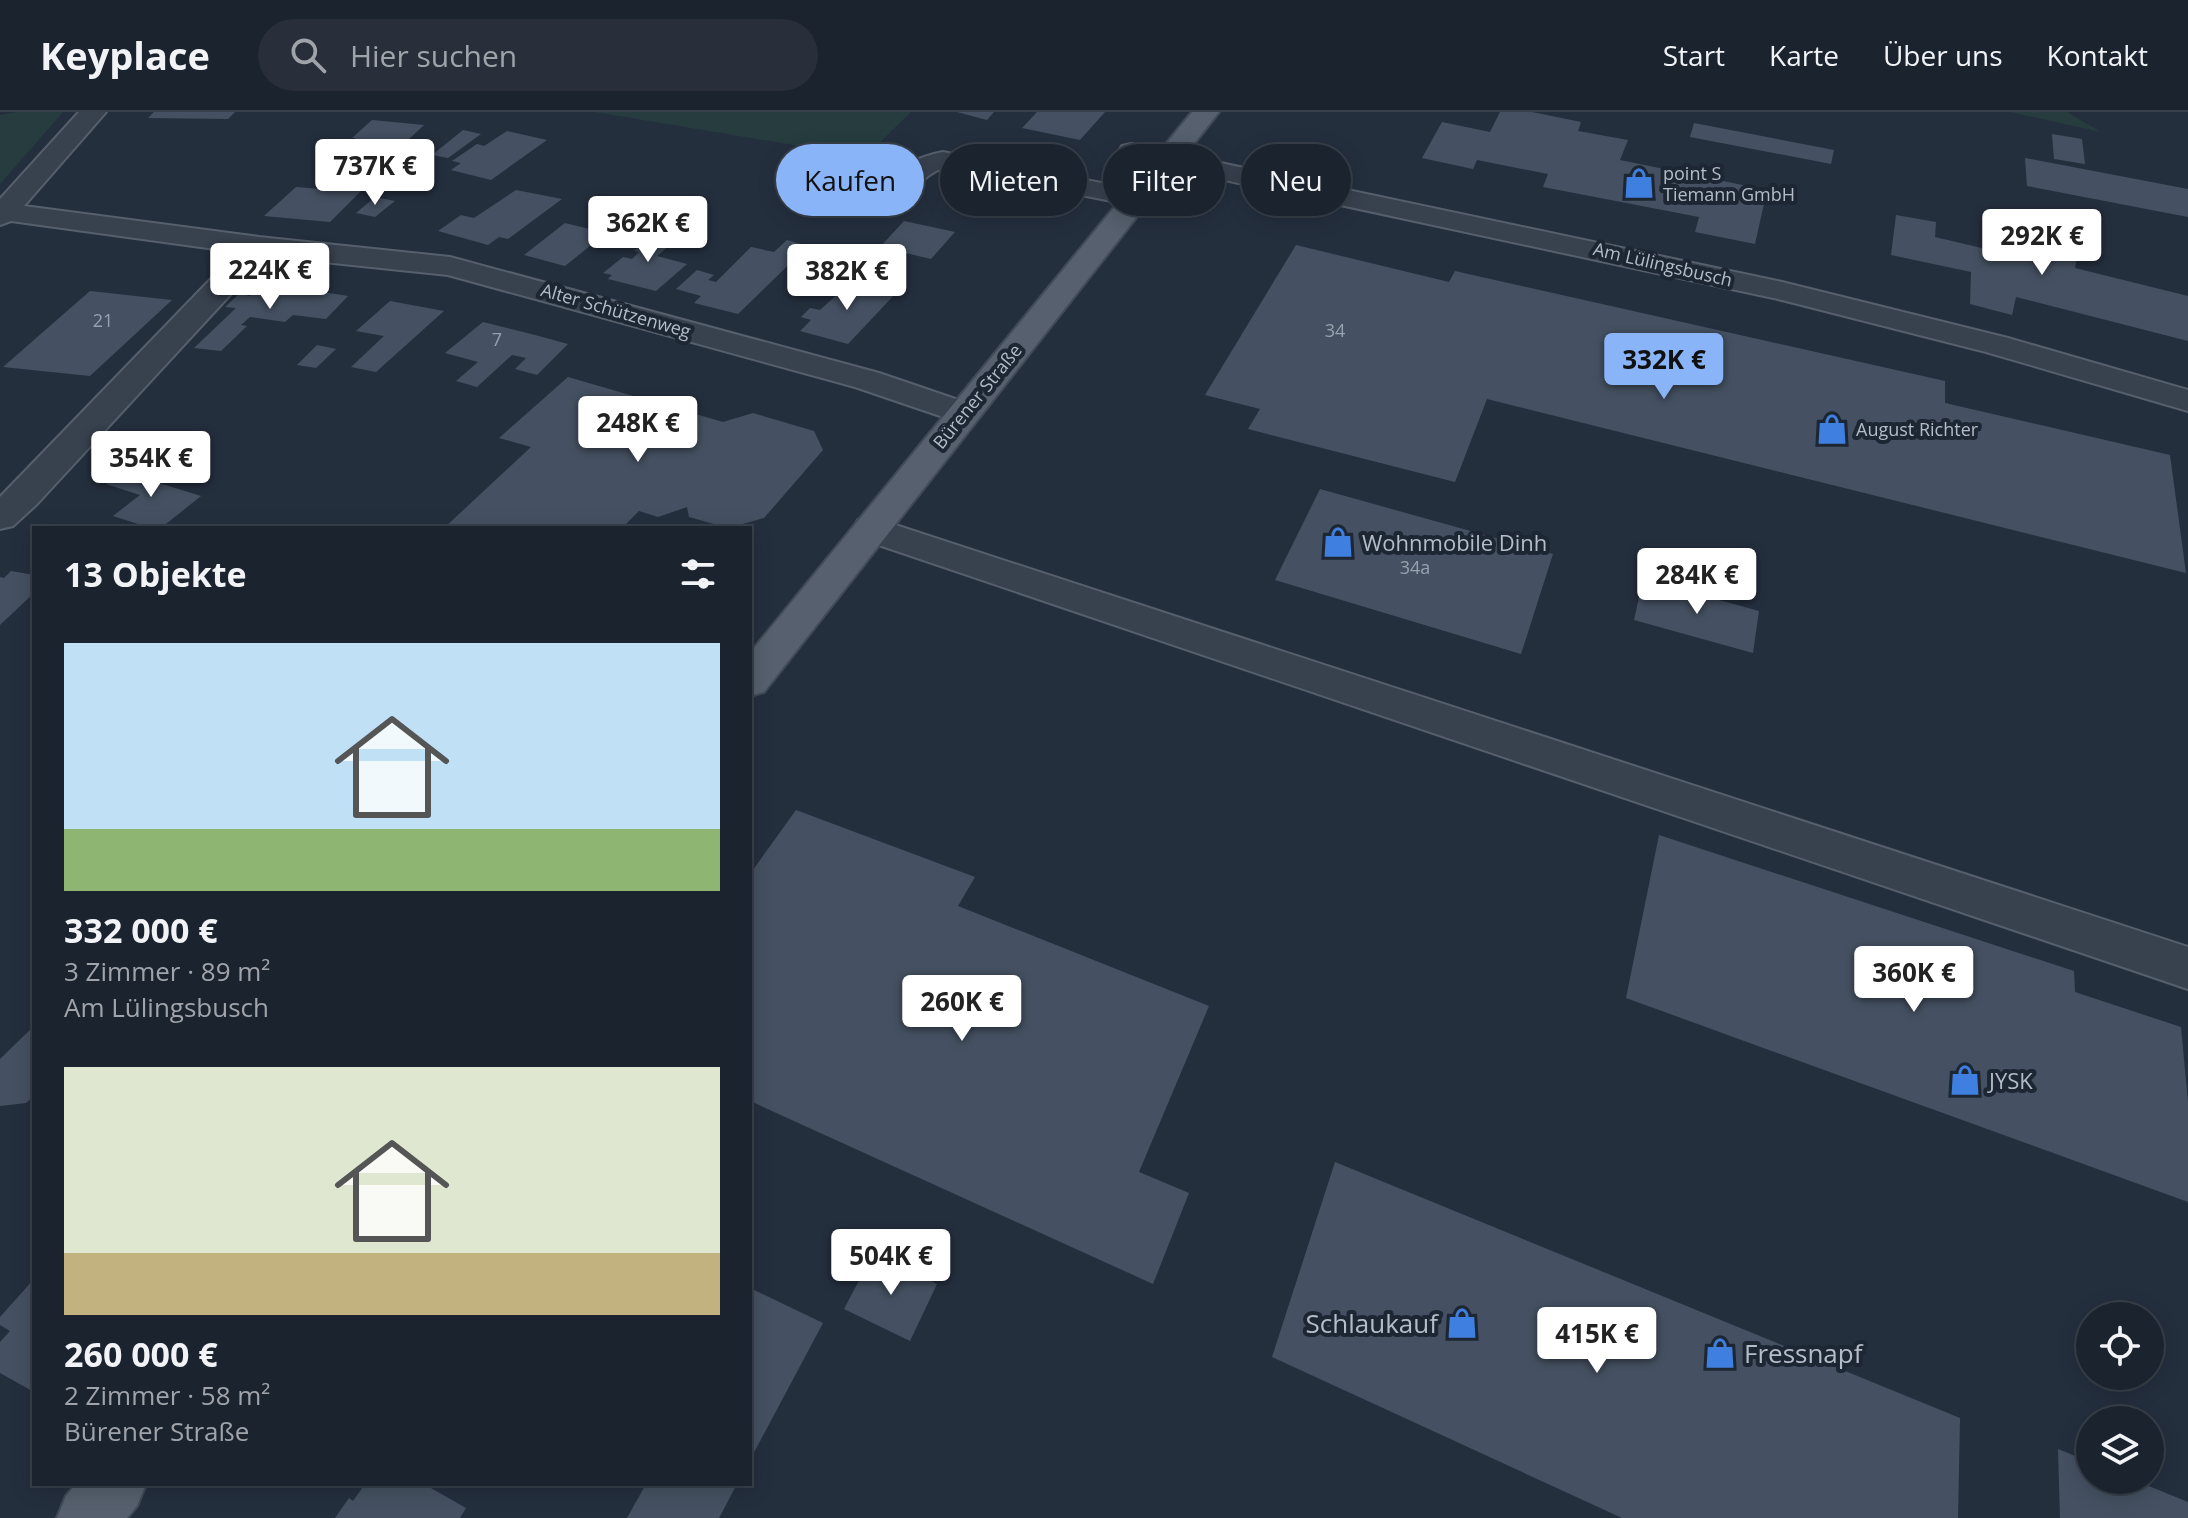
<!DOCTYPE html>
<html lang="de">
<meta charset="utf-8">
<style>
body{margin:0;font-family:"Open Sans",sans-serif;background:#282f3a;color:#f1f3f6;height:100vh;display:flex;flex-direction:column;font-size:30px;white-space:nowrap}
*{box-sizing:border-box;margin:0}
p{font-size:26px;color:#a0a4aa}
.icon{flex:none;width:44px;height:44px;fill:none;stroke:currentColor;stroke-width:2;stroke-linecap:round;stroke-linejoin:round}
.map{position:relative;flex:1;overflow:hidden}
.side{position:absolute;left:32px;top:414px;width:720px;height:960px;display:flex;flex-direction:column;background:#1b232e;border-radius:0px;box-shadow:0 4px 20px #0003,0 0 0 2px #39404a}
.side>*{flex:none}
.guide{position:absolute;left:776px;top:32px;width:760px;height:72px;display:flex;gap:16px}
.tools{position:absolute;left:2076px;top:1190px;display:grid;gap:16px}
.tools a{display:grid;place-items:center;width:88px;height:88px;border-radius:50%;background:#1b232e;box-shadow:0 4px 20px #0003,0 0 0 2px #39404a;font-size:40px}
.price{position:absolute;translate:-50% -68px;padding:0 18px;border-radius:8px;background:#fff;color:#222;font-size:26px;line-height:52px;filter:drop-shadow(0 2px 4px #0008)}
.price::after{content:'';position:absolute;left:50%;top:48px;width:24px;height:18px;margin-left:-12px;background:inherit;clip-path:polygon(0 0,100% 0,50% 100%)}
.price.on{background:#8ab4f8;color:#111}
ul{padding:0;list-style:none}
li{display:grid;align-content:center;gap:16px;height:424px;padding:0 32px}
li span{display:grid;place-items:center;height:248px;border-radius:0px;color:#555}
li>.icon{margin-inline-start:auto}
span .icon{width:144px;height:144px;fill:#fffc;stroke-width:1}
li b{font-size:34px}
h2{display:flex;justify-content:space-between;align-items:center;height:96px;padding:0 32px;font-size:34px}
.pill{padding:0 28px;border-radius:36px;background:#1b232e;box-shadow:0 4px 20px #0003,0 0 0 2px #39404a;font-size:28px;line-height:72px}
.pill.on{background:#8ab4f8;color:#111}
header{display:flex;align-items:center;gap:48px;box-sizing:border-box;height:112px;padding:0 40px;background:#1b232e;border-bottom:2px solid #39404a}
header strong{font-size:38px}
nav{display:flex;gap:44px;margin-inline-start:auto;font-size:28px}
.search{width:560px;height:72px;background:#282f3a;display:flex;align-items:center;gap:20px;box-sizing:border-box;padding:0 28px;border-radius:44px;color:#a0a4aa;font-size:30px}
.map>svg:first-child{display:block}
</style>
<header>
<strong>Keyplace</strong>
<div class="search"><svg class="icon" aria-label="search" viewBox="0 0 24 24"><circle cx="10" cy="10" r="6"/><path d="M15 15l6 6"/></svg>Hier suchen</div>
<nav><a>Start</a><a>Karte</a><a>Über uns</a><a>Kontakt</a></nav>
</header>
<div class="map">
<svg width="2188" height="1406" viewBox="0 0 2188 1406">
<rect width="100%" height="100%" fill="#242f3e"/>
<!-- green -->
<path fill="#263c3f" d="M17 0H63L0 72V3Z
M595 0H911L865 45Z
M2010 0H2067L2101 20Z"/>
<!-- building -->
<path fill="#455162" d="M154 0H235L228 7 148 6Z
M957 0H994L987 8Z
M1037 0H1105L1080 28 1022 16Z
M1500 0H1532L1581 10 1578 19 1628 28 1620 48 1767 78 1755 132 1695 120 1699 105 1543 75 1548 62 1477 48 1473 57 1422 46 1442 10 1490 20Z
M372 8 424 13 390 45 337 40 356 26H352Z
M1694 11 1834 38 1831 52 1690 25Z
M463 18 481 22 448 46 432 43Z
M507 19 547 28 491 68 451 58 461 51 452 49 477 32 484 34Z
M2052 22 2082 27 2085 52 2054 47Z
M2025 46 2188 77V105L2027 74Z
M354 59 379 61 330 110 264 104 296 75 334 78Z
M516 78 562 87 508 127 499 125 488 133 438 119 461 103 474 106Z
M375 85 395 89 375 105 356 101Z
M642 98 657 102 625 131 611 128Z
M1896 103 1936 110 1935 125 1990 138 1998 107 2030 115 2028 121 2079 134 2075 156 2188 184V229L2016 185 2012 203 1970 192 1971 160 1891 143Z
M904 109 955 120 931 147 880 135Z
M565 111 606 121 565 154 524 143Z
M660 118 682 123 657 144 687 152 656 179 608 167 612 163 603 161 623 145 632 147 639 140 634 139Z
M787 128 808 134 738 202 694 191 701 184 676 177 697 158 714 163 708 168 716 170 751 135 774 140Z
M1296 133 1449 170 1455 159 1945 269V291L2170 343 2186 461 1487 287 1455 370 1248 317 1260 297 1205 283Z
M828 158 848 163 830 181 811 175Z
M852 169 897 180 848 232 800 219 811 208 801 205 810 196 820 198Z
M263 171 348 184 326 207 293 203 285 210 250 205 241 213 247 214 221 239 194 236 236 196 225 195 239 182 250 184Z
M90 179 172 188 90 264 3 255Z
M390 189 444 199 376 260 351 255 384 224 356 219Z
M483 210 535 223 568 232 537 263 515 257 526 246 512 243 477 275 456 269 478 250 445 241Z
M317 233 336 237 316 256 297 253Z
M568 265 723 310 753 301 814 319 823 338 764 406 728 416 689 405 687 395 658 405 639 399 622 416H444L531 335 499 326Z
M128 355 162 365 156 370 201 384 161 416H137L141 413 113 404 140 383 106 372Z
M1320 377 1553 442 1521 542 1275 468Z
M11 459 34 463V481L0 513V465L4 466Z
M1643 467 1759 499 1753 541 1634 508Z
M796 698 975 765 958 794 1209 894 1139 1060 1189 1081 1153 1172 750 989V762Z
M1659 723 2074 859 2075 880 2181 915 2188 990V1090L1626 886Z
M34 914V984L26 991 0 994V947Z
M1335 1050 1960 1306 1958 1406H1622L1272 1245Z
M873 1142 937 1172 910 1229 844 1197Z
M34 1167V1280L0 1261V1230L10 1219 0 1213V1205Z
M750 1176 823 1211 750 1348Z
M2058 1337 2090 1350V1368H2134L2188 1390V1406H2060Z
M365 1372H424L466 1396 460 1406H335L349 1386 353 1389Z
M646 1372H737L719 1406H627Z"/>
<g fill="none" stroke-linecap="round" stroke-linejoin="round">
<defs>
<path id="minor" d="M79 0H106L24 94 259 125 450 145 879 261 976 294 981 301 976 308 964 311 952 308 855 275 448 163 266 144 37 392 13 414 0 417V385L237 140 11 109 0 113V87Z
M1131 32 1782 170 2008 226 2188 278V299L1986 240 1782 188 1122 46 1118 40 1122 34Z
M943 40 1137 78 1147 80 1151 86 1147 92 1137 94 943 56C917 64 904 100 876 93L872 87C889 62 913 45 943 40Z
M871 405 2188 835V877L858 426 853 417 858 408Z"/>
<path id="major" d="M1192 0H1219L764 580 750 584V541Z
M76 1372H146L137 1394 127 1406H57L66 1384Z"/>
</defs>
<!-- minor casing -->
<use href="#minor" stroke="#565f6c" stroke-width="4"/>
<!-- major casing -->
<use href="#major" stroke="#414a57" stroke-width="4"/>
<!-- minor -->
<use href="#minor" fill="#38414e" fill-rule="evenodd"/>
<!-- major -->
<use href="#major" fill="#56606e" fill-rule="evenodd"/>
</g>
<!-- icons -->
<defs>
<symbol id="shop-bare" viewBox="-9 -9 18 18"><path d="M-5-2.5h2.3a2.7 3.5 0 0 1 5.4 0H5L5.5 6h-11ZM-1.5-2.5h3a1.5 2.3 0 0 0-3 0Z" fill="#3f7fe0" stroke="#1d2633" stroke-width="2.5" paint-order="stroke"/></symbol>
</defs>
<g fill-rule="evenodd">
<use href="#shop-bare" x="1617" y="49" width="44" height="44"/>
<use href="#shop-bare" x="1810" y="295" width="44" height="44"/>
<use href="#shop-bare" x="1316" y="408" width="44" height="44"/>
<use href="#shop-bare" x="1943" y="946" width="44" height="44"/>
<use href="#shop-bare" x="1440" y="1189" width="44" height="44"/>
<use href="#shop-bare" x="1698" y="1219" width="44" height="44"/>
</g>
<g text-anchor="middle" dominant-baseline="central" stroke-width="8" stroke-linejoin="round" paint-order="stroke">
<!-- far-poi labels -->
<g font-size="18" fill="#b4bcc9" stroke="#1d2633" text-anchor="start">
<text x="1663" y="61">point S<tspan x="1663" dy="21">Tiemann GmbH</tspan></text>
<text x="1856" y="317">August Richter</text>
</g>
<!-- far-street labels -->
<g font-size="18" fill="#b4bcc9" stroke="#1d2633">
<text transform="translate(1663 152) rotate(13)">Am Lülingsbusch</text>
<text transform="translate(616 198) rotate(16)">Alter Schützenweg</text>
<text transform="translate(977 284) rotate(-51)">Bürener Straße</text>
</g>
<!-- number labels -->
<g font-size="18" fill="#98a1af">
<text x="103" y="208">21</text>
<text x="1335" y="218">34</text>
<text x="497" y="227">7</text>
<text x="1415" y="455">34a</text>
</g>
<!-- poi labels -->
<g font-size="22" fill="#b4bcc9" stroke="#1d2633" text-anchor="start">
<text x="1362" y="430">Wohnmobile Dinh</text>
<text x="1989" y="968">JYSK</text>
</g>
<!-- near-poi labels -->
<g font-size="26" fill="#b4bcc9" stroke="#1d2633" text-anchor="end">
<text x="1438" y="1211">Schlaukauf</text>
<text x="1744" y="1241" text-anchor="start">Fressnapf</text>
</g>
</g>
</svg>
<div class="tools">
<a><svg class="icon" aria-label="locate" viewBox="0 0 24 24"><circle cx="12" cy="12" r="6"/><path d="M12 2v4M12 18v4M2 12h4M18 12h4"/></svg></a>
<a><svg class="icon" aria-label="layers" viewBox="0 0 24 24"><path d="M12 4l9 5-9 5-9-5zM3 14l9 5 9-5"/></svg></a>
</div>
<b class="price" style="left:375px;top:95px">737K €</b>
<b class="price" style="left:648px;top:152px">362K €</b>
<b class="price" style="left:2042px;top:165px">292K €</b>
<b class="price" style="left:270px;top:199px">224K €</b>
<b class="price" style="left:847px;top:200px">382K €</b>
<b class="price on" style="left:1664px;top:289px">332K €</b>
<b class="price" style="left:638px;top:352px">248K €</b>
<b class="price" style="left:151px;top:387px">354K €</b>
<b class="price" style="left:1697px;top:504px">284K €</b>
<b class="price" style="left:1914px;top:902px">360K €</b>
<b class="price" style="left:962px;top:931px">260K €</b>
<b class="price" style="left:891px;top:1185px">504K €</b>
<b class="price" style="left:1597px;top:1263px">415K €</b>
<div class="guide">
<a class="pill on">Kaufen</a>
<a class="pill">Mieten</a>
<a class="pill">Filter</a>
<a class="pill">Neu</a>
</div>
<section class="side">
<h2>13 Objekte<svg class="icon" aria-label="filters" viewBox="0 0 24 24"><path d="M4 7h16M4 17h16"/><circle cx="9" cy="7" r="2"/><circle cx="15" cy="17" r="2"/></svg></h2>
<ul>
<li><span style="background:linear-gradient(#bfe0f5 75%,#8fb573 0)"><svg class="icon" aria-label="home" viewBox="0 0 24 24"><path d="M3 11l9-7 9 7M6 9v11h12V9"/></svg></span><div><b>332 000 €</b><p>3 Zimmer · 89 m²</p><p>Am Lülingsbusch</p></div></li>
<li><span style="background:linear-gradient(#dfe7d0 75%,#c2b280 0)"><svg class="icon" aria-label="home" viewBox="0 0 24 24"><path d="M3 11l9-7 9 7M6 9v11h12V9"/></svg></span><div><b>260 000 €</b><p>2 Zimmer · 58 m²</p><p>Bürener Straße</p></div></li>
</ul>
</section>
</div>
